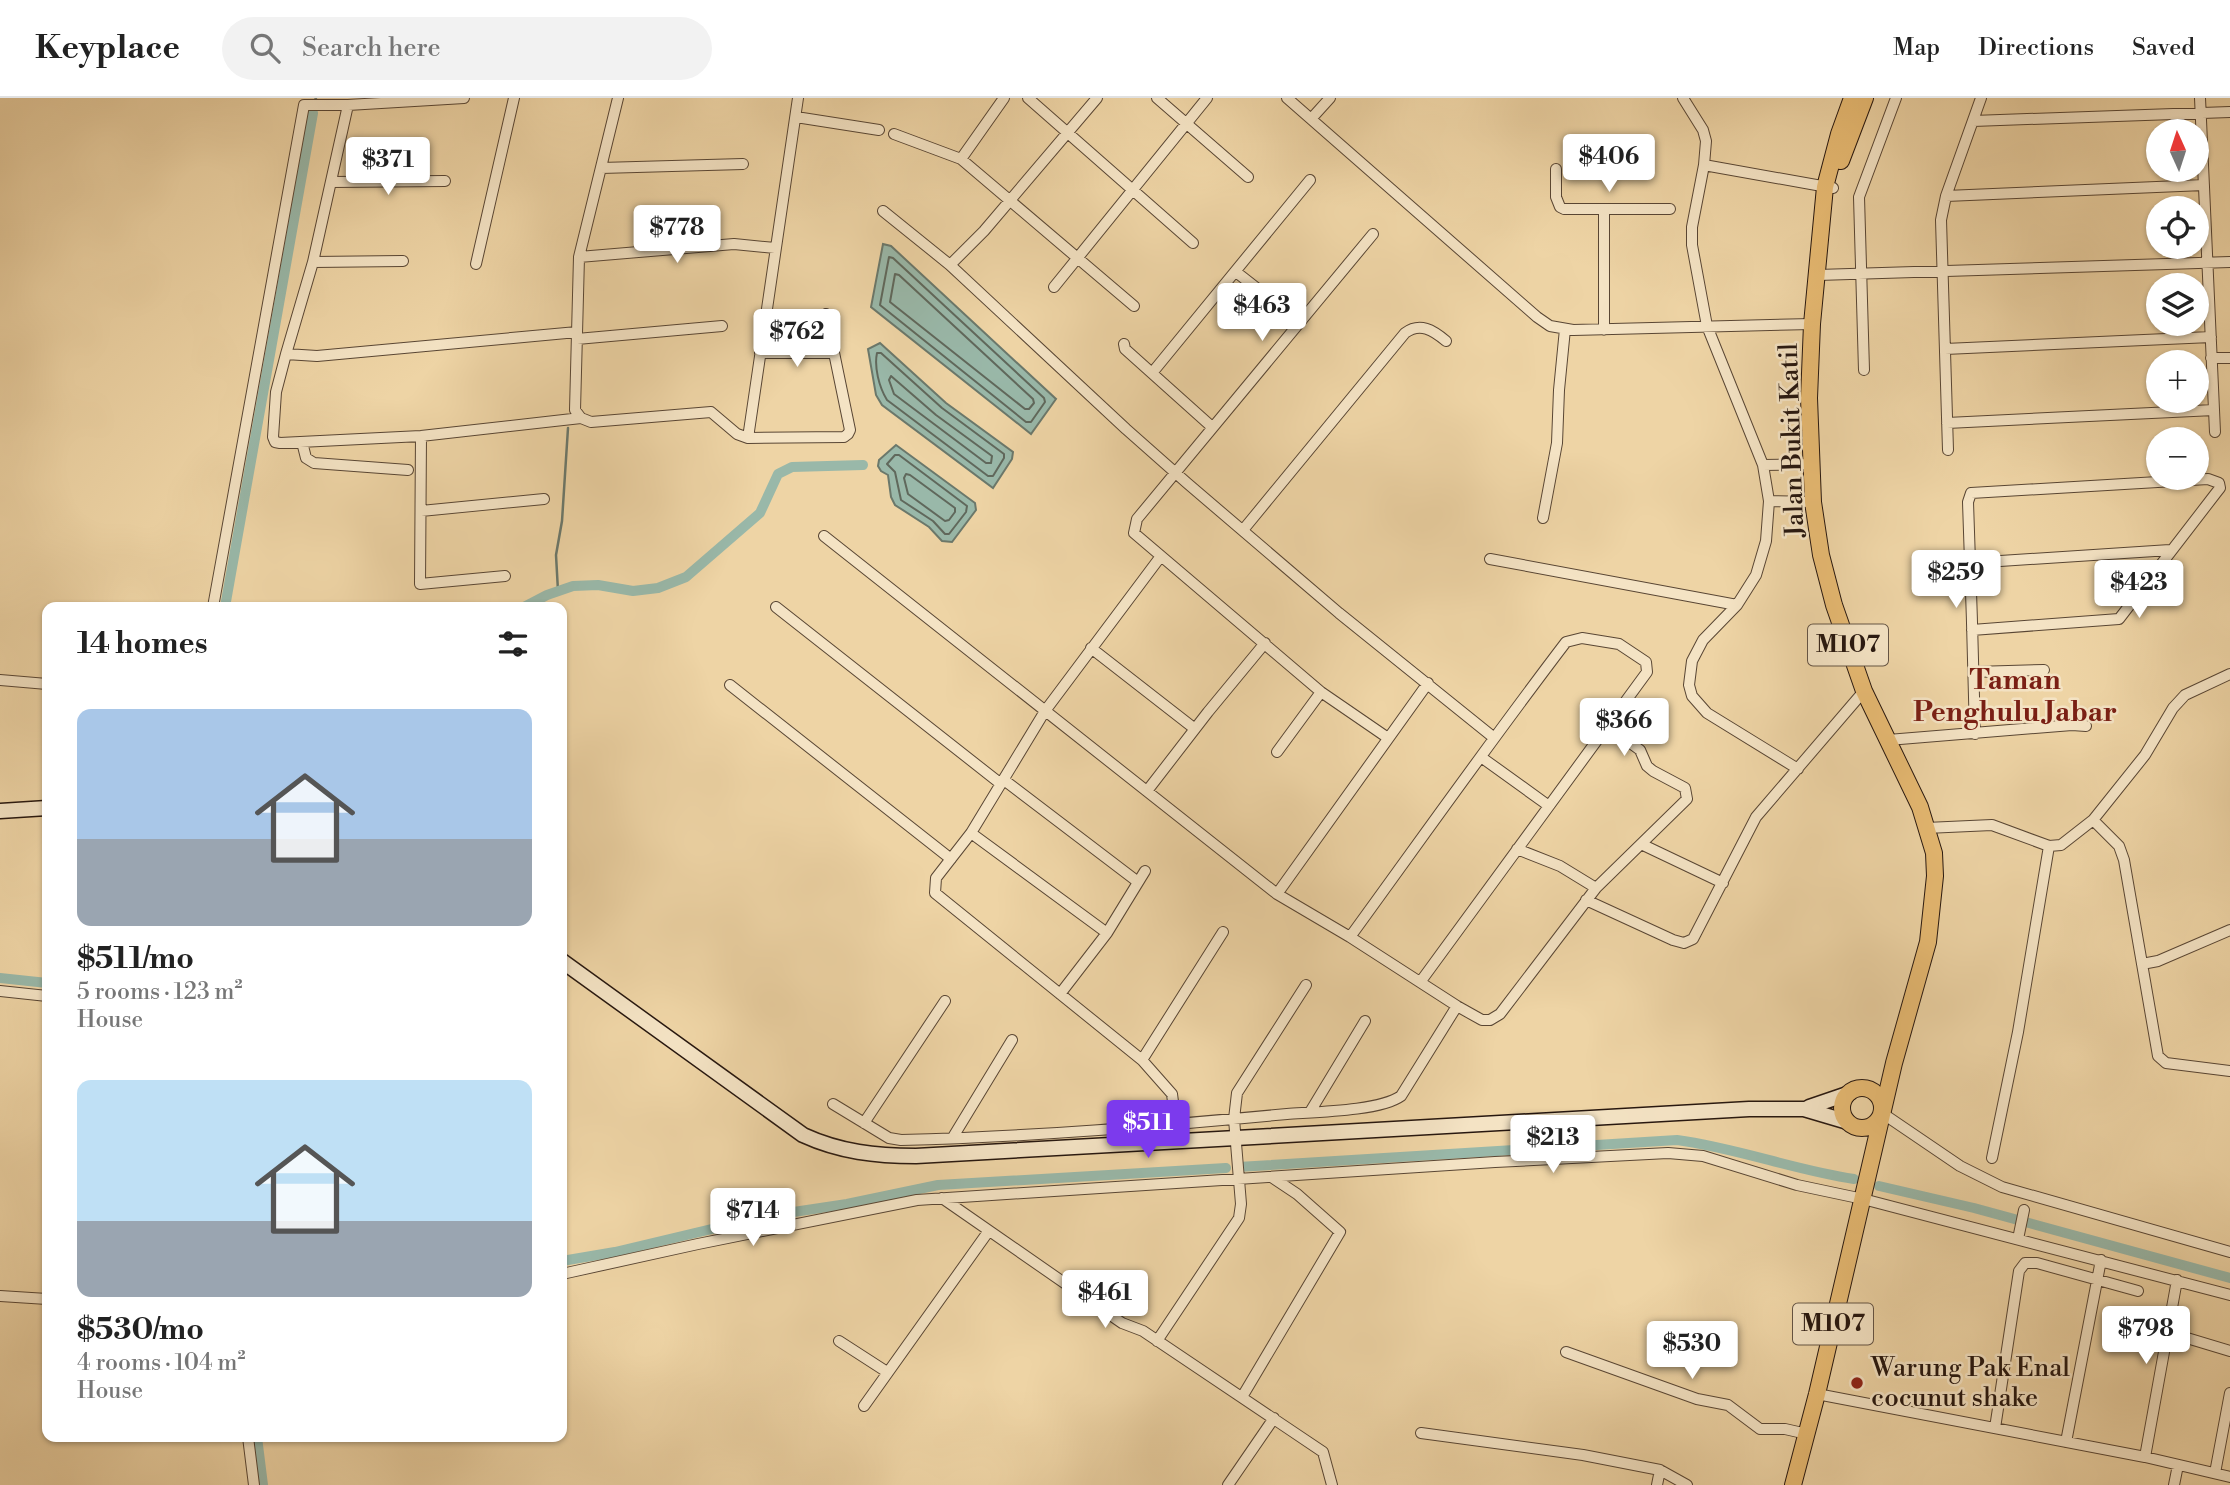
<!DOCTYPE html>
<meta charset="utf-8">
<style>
body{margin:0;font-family:"Libre Bodoni",serif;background:#f2f2f2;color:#222;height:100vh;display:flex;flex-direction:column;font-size:26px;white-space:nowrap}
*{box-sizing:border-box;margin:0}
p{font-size:23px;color:#767676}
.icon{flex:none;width:38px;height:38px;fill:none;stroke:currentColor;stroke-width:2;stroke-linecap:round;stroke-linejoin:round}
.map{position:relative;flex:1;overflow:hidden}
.sheet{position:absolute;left:42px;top:504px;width:525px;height:840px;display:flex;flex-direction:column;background:#fff;border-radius:14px;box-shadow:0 2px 5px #0004}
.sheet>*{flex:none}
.needle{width:46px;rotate:357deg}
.tools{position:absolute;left:2146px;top:21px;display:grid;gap:14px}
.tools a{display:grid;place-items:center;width:63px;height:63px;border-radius:50%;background:#fff;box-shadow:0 2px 5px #0004;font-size:35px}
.price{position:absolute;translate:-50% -60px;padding:0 16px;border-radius:7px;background:#fff;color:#222;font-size:23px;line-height:46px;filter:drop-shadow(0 2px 4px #0008)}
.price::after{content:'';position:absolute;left:50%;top:42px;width:21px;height:16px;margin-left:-10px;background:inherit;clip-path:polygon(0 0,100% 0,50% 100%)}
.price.selected{background:#7c3aed;color:#fff}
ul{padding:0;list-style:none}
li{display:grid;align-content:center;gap:14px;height:371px;padding:0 35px}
li span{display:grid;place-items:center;height:217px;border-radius:14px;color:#555}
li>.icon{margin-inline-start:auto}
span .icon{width:126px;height:126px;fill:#fffc;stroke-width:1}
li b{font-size:30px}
h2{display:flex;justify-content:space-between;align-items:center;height:84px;padding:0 35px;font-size:30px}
header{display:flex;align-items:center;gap:42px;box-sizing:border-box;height:98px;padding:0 35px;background:#fff;border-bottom:2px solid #e0e0e0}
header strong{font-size:33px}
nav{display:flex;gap:38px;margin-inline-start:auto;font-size:24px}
.search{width:490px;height:63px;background:#f2f2f2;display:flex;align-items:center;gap:18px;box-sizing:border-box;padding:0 24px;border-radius:38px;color:#767676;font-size:26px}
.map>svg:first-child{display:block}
</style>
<header>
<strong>Keyplace</strong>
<div class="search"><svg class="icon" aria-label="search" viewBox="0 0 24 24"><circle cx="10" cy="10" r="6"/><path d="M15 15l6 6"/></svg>Search here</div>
<nav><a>Map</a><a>Directions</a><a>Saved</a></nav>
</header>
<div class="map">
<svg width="2230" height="1387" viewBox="0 0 2230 1387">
<rect width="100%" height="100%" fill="#eed4a5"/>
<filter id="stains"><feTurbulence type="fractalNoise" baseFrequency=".00286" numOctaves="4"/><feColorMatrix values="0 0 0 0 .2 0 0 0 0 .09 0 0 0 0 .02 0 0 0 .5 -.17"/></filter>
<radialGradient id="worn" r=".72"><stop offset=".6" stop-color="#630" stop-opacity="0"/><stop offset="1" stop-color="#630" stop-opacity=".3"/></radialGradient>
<!-- water -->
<path fill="#99b8a9" stroke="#6b786b" stroke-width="2" d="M883 146 891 148 1056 301 1031 336 871 209Z
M880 245 946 305 1013 354 1012 361 993 390 882 307 876 297 868 251Z
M896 347 975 405 976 412 952 444 942 443 929 429 895 407 891 399 888 377 881 373 878 368 879 362Z"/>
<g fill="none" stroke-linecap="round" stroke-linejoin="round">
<!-- shore -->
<path stroke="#60685c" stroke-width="2" d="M889 159 893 160 1044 300 1045 304 1031 324H1026L880 207Z
M895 176 899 177 1033 301 1034 305 1029 311H1025L890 204Z
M877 255H881L942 310 1004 356V360L993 378H988L887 302C879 289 874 269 877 255Z
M891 278 936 317 992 358 991 365H986L894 296 889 282Z
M895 357H899L967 408 966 414 949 436H945L933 423 901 402 895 374 887 366Z
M906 376 910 377 955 410V414L949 422 945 423 908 396 904 380Z"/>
<!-- stream -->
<path stroke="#6b786b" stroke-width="2.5" d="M315 2 316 0
M558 493 556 457 562 423 568 330"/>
<!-- canal -->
<path stroke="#99b8a9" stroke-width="10" d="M225 509 313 15
M524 509 547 497 573 488 598 487 633 493 658 490 686 479 760 415 778 376 792 369 863 367
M0 880 47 885
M1238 1069 1677 1042C1737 1050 1794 1072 1854 1081
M1879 1088 1974 1110 2230 1180
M562 1163 615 1154 767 1118 847 1106 938 1087 1226 1070
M257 1339 263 1387"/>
<defs>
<path id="street" d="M1028 0 1193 145
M1157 0 1248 79
M1287 0 1537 219 1550 228 1573 232 1812 226
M1683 0 1703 32 1706 43 1704 67 1692 129V147L1707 228 1763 367 1769 403 1766 443 1756 477 1737 507 1703 542 1692 563 1689 587 1692 598 1707 615 1798 671
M2200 0 2215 334
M348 7 313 164 403 163
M796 19 879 32
M1311 21 1330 0
M1973 23 2230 14
M894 36 961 61 1134 208
M961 61 1004 0
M1704 67 1833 90
M601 70 743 66
M1556 71V99L1560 109 1564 111H1670
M331 84 445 83
M1946 98 2204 87
M1604 111V232
M883 113 950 167 1126 331 1187 385 1339 515 1493 639
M1373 136 1137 421 1134 435 1321 594 1388 640
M579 159 734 146 775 150
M313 164 286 256 317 258 577 234
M476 166 514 0
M950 167 984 133 1097 0
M1236 174 1300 224
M1818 177 2230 164
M1054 189 1207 0
M577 241 722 228
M1124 246 1125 251 1212 329
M1945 251 2211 239
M760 255H833
M286 256 276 294 273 339 275 344 280 345 421 338 581 320 591 324 711 314 737 336 748 340 844 339 848 336 850 332 826 216
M2211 260H2230
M1864 272 1859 99 1896 0
M1152 275 1310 82
M581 320 575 312 579 159 618 0
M1947 325 2214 312
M421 338 420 486 505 478
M748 340 798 0
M302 344 306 360 314 365 408 372
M1948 352 1941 122 1946 98 1981 0
M1763 367 1811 366
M1769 403 1813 404
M421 413 544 401
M1543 420 1557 345 1559 292 1565 231
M1243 432 1405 235C1420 224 1433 232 1446 243
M824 438 1277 796 1350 839 1457 908 1482 922H1490L1500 916 1596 790 1687 701 1685 690 1653 673 1647 668 1640 652 1607 628
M1161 458 1045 613 971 735 936 780 935 795 1142 962 1172 996 1176 1027
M1490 461 1737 507
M1970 465 2170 452
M213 509 304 7H348L464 0
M776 509 1001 686
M1972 532 2119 521 2216 395 2220 390 2219 385 2208 381 1971 395 1968 404C1971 481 1973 559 1975 636
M1091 550 1195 631
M1974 574 2044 572
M0 582 47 586
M730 587 951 761
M1888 642 2072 627 2086 628
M1277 654 1321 594
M1481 659 1549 708
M1004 682 1138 784
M1147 693 1208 614 1265 545
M2093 722 2119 748 2124 762 2158 958 2166 965 2230 973
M1926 730 1992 727 2049 748 2061 747 2093 722 2145 657 2173 610 2185 597 2230 576
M971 735 1107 835
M1641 746 1723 785
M1517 751 1560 768 1596 790
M1277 796 1428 585
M1586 802 1673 842 1684 845 1693 841 1756 719 1864 593
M1350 839C1422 740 1492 641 1566 544L1582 540 1619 546 1646 564 1647 574 1421 883
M2142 866 2158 863 2230 832
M0 893 47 898
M1060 896 1107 835 1145 773
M1142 962 1223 834
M833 1006 889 1040 901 1042C1030 1039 1159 1028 1287 1016 1315 1014 1380 1013 1401 998L1457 908
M1310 1014 1365 923
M1882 1015 1960 1068 2002 1089 2230 1154
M864 1025 945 903
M953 1039 1012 942
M1992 1060 2018 934 2049 748
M942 1100 1122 1225 1143 1233 1323 1354 1332 1387
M2018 1141 2024 1112
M562 1176 698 1146 917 1102 1495 1064 1668 1055 1703 1058 1797 1087 1863 1101 2230 1197
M0 1198 47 1201
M2167 1234 2230 1253
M839 1243 887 1274
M1157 1243 1239 1120 1241 1106 1234 1021 1237 995 1306 887
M1566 1254 1697 1301 1728 1307 1760 1331H1785L1807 1336
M1817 1296 2145 1359 2230 1379
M1242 1299 1340 1134 1297 1096 1273 1080
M864 1308 988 1134
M1995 1330 2019 1173 2025 1165H2037L2138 1193
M1421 1335 1583 1357 1660 1372 1687 1387
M248 1339 254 1387
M2066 1344 2101 1162
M2145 1359 2177 1182
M2215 1375 2230 1295
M1228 1387 1274 1320
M1657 1387 1660 1372
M2174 1387 2178 1367"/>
<path id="secondary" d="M0 713 47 710
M562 863 803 1037C840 1054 876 1058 916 1058L1749 1011H1804L1848 1024
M1809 1009 1850 995"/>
<path id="primary" d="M1841 63 1865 0
M1842 1010a20 20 0 1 1 40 0a20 20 0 1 1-40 0Z
M1793 1387 1817 1296 1894 965 1928 844 1935 778 1934 755 1920 709 1864 593 1834 507 1821 457 1813 404 1809 300 1812 226 1825 89 1839 36 1852 0"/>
</defs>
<!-- street casing -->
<use href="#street" stroke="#594634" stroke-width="12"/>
<!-- secondary casing -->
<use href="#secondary" stroke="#27170f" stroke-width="17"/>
<!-- primary casing -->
<use href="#primary" stroke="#27170f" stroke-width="18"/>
<!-- street -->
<use href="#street" stroke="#f4e3c4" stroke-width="10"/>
<!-- secondary -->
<use href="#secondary" stroke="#f4e3c4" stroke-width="14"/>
<!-- primary -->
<use href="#primary" stroke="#e7ba72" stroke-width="16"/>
</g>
<!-- markers -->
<circle fill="#8f2418" stroke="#f4e3c4" stroke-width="2.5" cx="1857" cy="1285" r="7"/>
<g text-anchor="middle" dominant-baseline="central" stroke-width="5" stroke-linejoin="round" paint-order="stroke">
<!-- shield labels -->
<g fill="#f4e3c4" stroke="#645445" stroke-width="2">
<rect x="1808" y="526.5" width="80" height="41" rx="5"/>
<rect x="1793" y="1205.5" width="80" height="41" rx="5"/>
</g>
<g font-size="24" font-weight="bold" fill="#27170f">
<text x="1848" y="547">M107</text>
<text x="1833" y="1226">M107</text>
</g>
<!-- street labels -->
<g font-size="26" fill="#27170f" stroke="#f4e3c4">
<text transform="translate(1792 342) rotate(-92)">Jalan Bukit Katil</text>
</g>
<!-- poi labels -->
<g font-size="26" fill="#27170f" stroke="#f4e3c4" text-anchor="start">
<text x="1871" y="1270">Warung Pak Enal<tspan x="1871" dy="30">cocunut shake</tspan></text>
</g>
<!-- neighbourhood labels -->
<g font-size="28" font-weight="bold" fill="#7a1f14" stroke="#f4e3c4">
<text x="2015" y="582">Taman<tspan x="2015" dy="32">Penghulu Jabar</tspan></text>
</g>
</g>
<rect width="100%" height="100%" filter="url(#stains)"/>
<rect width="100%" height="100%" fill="url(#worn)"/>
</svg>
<div class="tools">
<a><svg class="needle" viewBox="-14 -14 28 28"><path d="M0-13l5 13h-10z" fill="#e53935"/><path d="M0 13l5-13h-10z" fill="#767676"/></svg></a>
<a><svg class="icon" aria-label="locate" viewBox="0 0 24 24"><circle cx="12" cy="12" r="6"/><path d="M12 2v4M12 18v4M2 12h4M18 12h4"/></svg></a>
<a><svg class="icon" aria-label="layers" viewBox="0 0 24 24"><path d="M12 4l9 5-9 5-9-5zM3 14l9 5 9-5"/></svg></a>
<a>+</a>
<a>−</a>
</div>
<b class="price" style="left:1609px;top:96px">$406</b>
<b class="price" style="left:388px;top:99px">$371</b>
<b class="price" style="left:677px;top:167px">$778</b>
<b class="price" style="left:1262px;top:245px">$463</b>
<b class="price" style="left:797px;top:271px">$762</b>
<b class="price" style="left:1956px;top:512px">$259</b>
<b class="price" style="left:2139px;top:522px">$423</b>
<b class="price" style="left:1624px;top:660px">$366</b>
<b class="price selected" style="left:1148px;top:1062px">$511</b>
<b class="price" style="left:1553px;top:1077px">$213</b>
<b class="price" style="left:753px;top:1150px">$714</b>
<b class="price" style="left:1105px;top:1232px">$461</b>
<b class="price" style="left:2146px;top:1268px">$798</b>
<b class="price" style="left:1692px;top:1283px">$530</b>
<section class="sheet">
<h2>14 homes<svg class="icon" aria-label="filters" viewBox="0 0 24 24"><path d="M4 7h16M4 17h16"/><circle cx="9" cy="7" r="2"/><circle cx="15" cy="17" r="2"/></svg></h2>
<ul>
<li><span style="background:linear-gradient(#a9c7e8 60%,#9aa5b1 0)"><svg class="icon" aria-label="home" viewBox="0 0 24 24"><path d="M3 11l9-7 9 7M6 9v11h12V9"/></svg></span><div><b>$511/mo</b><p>5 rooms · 123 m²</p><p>House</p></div></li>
<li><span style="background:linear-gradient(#bfe0f5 65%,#9aa5b1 0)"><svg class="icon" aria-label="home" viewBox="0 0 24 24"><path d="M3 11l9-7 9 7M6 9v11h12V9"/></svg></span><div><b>$530/mo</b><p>4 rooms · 104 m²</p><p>House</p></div></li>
</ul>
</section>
</div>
